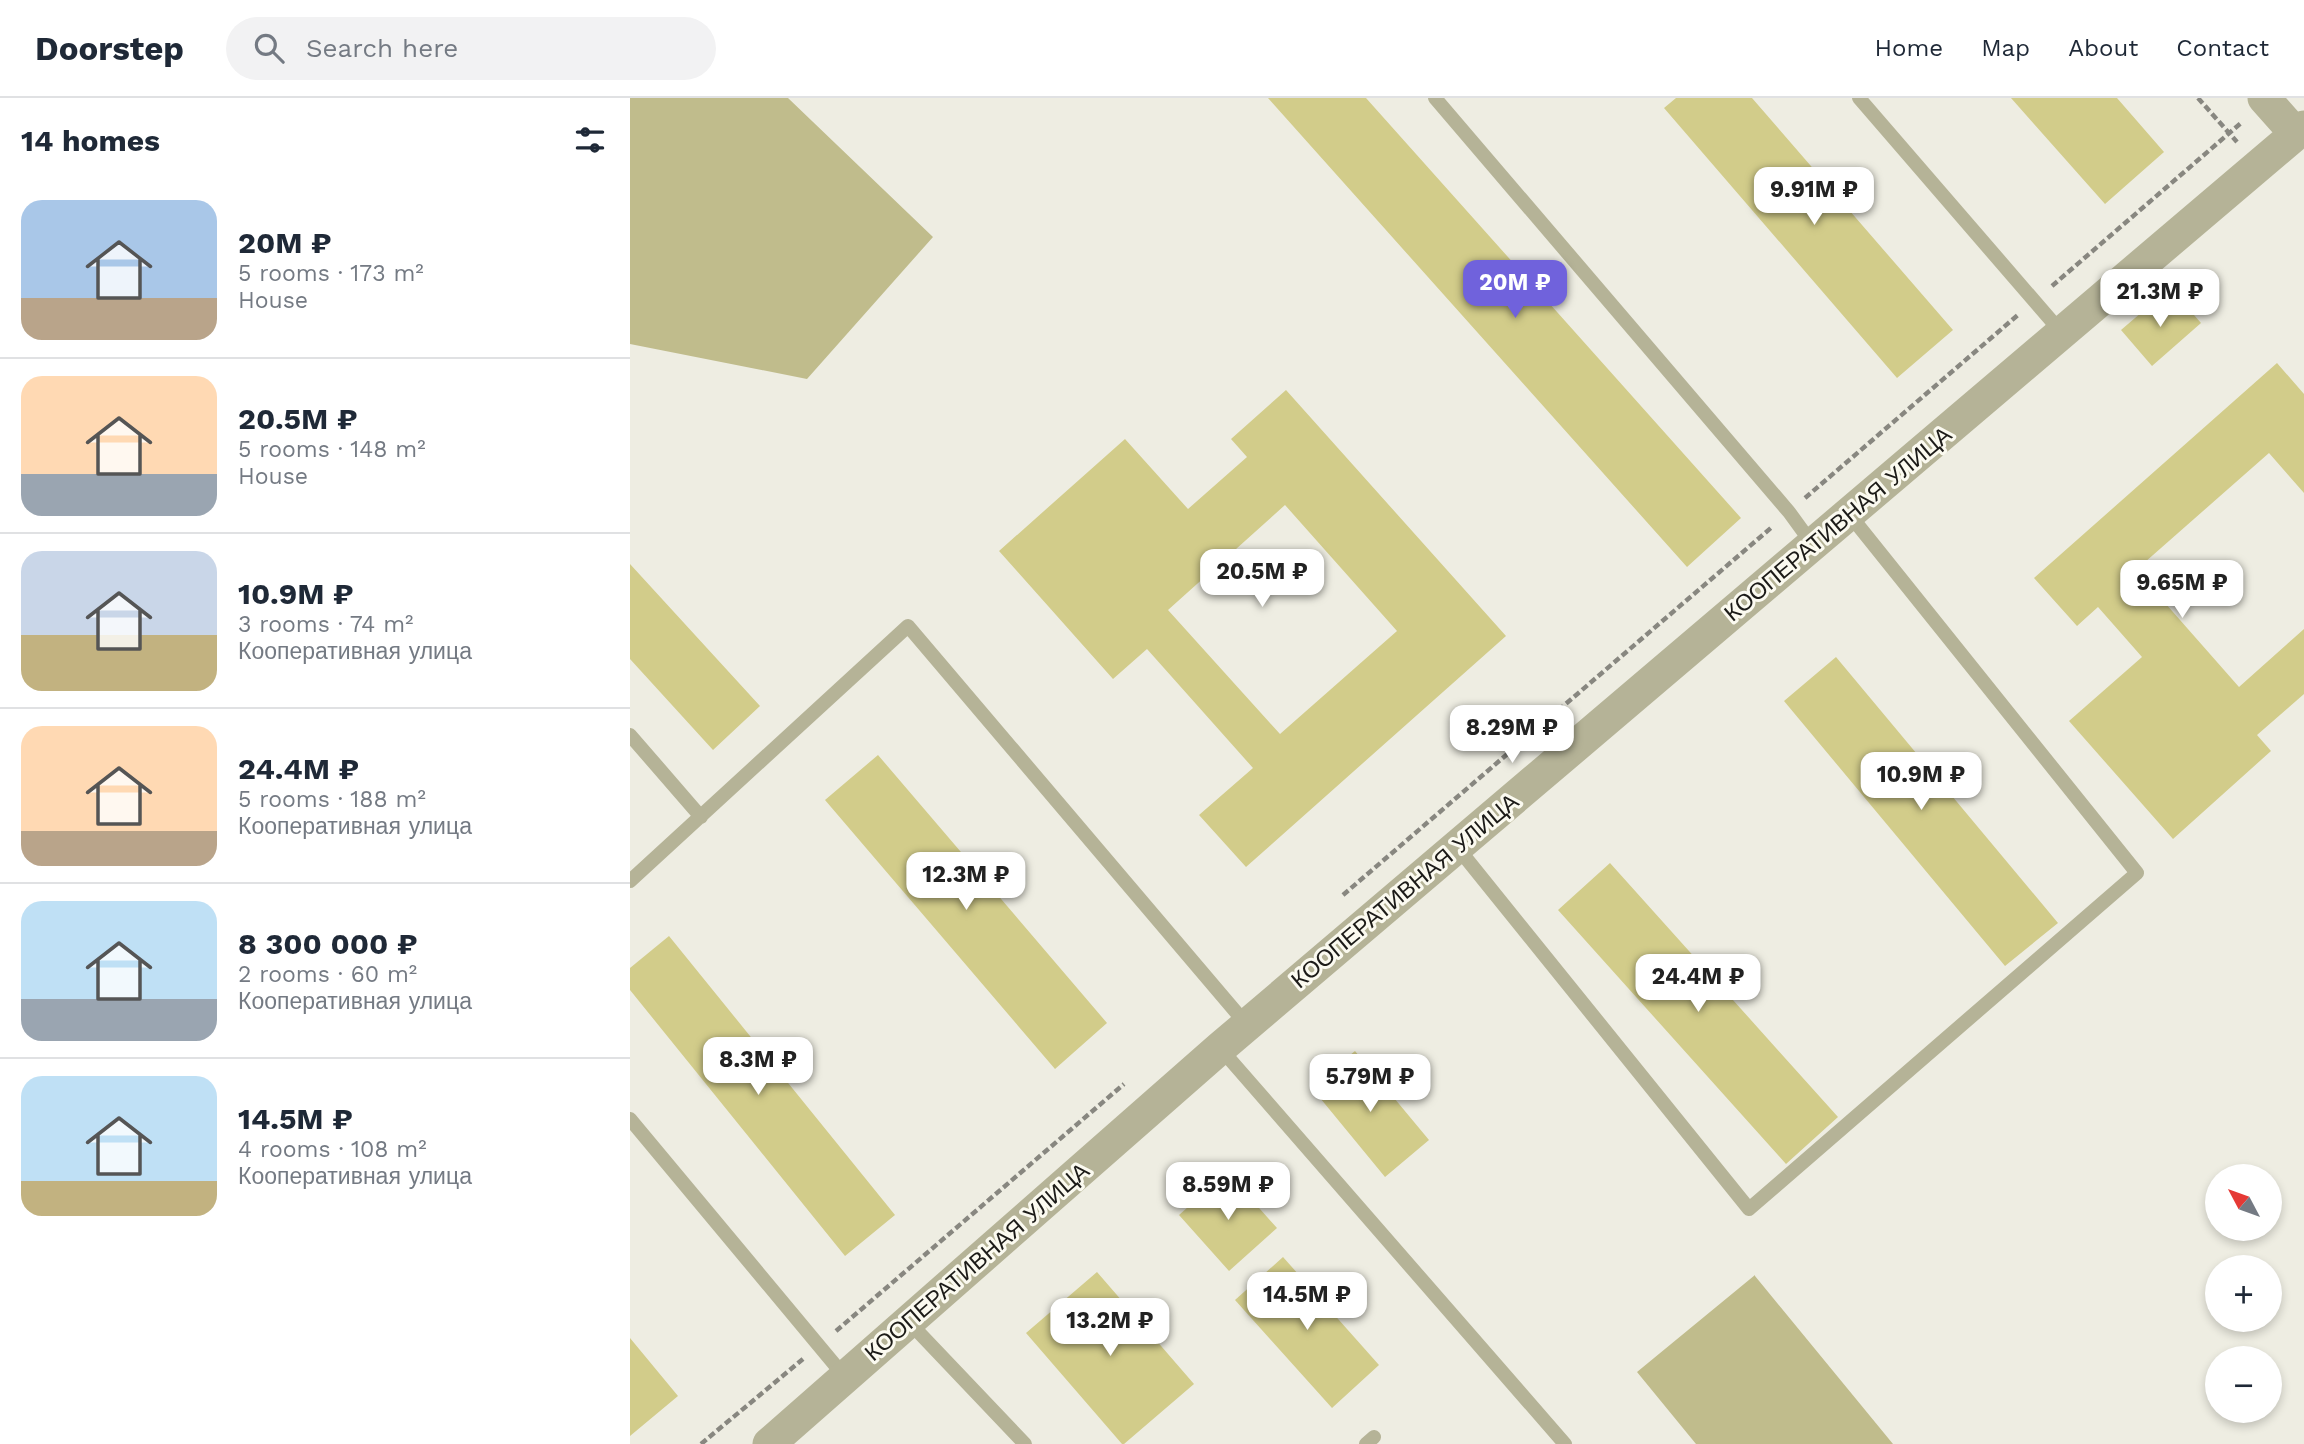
<!DOCTYPE html>
<meta charset="utf-8">
<style>
body{margin:0;font-family:"Work Sans",sans-serif;background:#f2f2f3;color:#1f2937;height:100vh;display:flex;flex-direction:column;font-size:26px;white-space:nowrap}
*{box-sizing:border-box;margin:0}
p{font-size:23px;color:#747a83}
.icon{flex:none;width:38px;height:38px;fill:none;stroke:currentColor;stroke-width:2;stroke-linecap:round;stroke-linejoin:round}
.map{position:relative;flex:1;overflow:hidden}
.sheet{display:flex;flex-direction:column;background:#fff;width:630px}
.sheet>*{flex:none}
.needle{width:46px;rotate:311deg}
.fabs{position:absolute;left:1575px;top:1066px;display:grid;gap:14px}
.fabs a{display:grid;place-items:center;width:77px;height:77px;border-radius:50%;background:#fff;box-shadow:0 4px 10px #0003;font-size:35px}
.price{position:absolute;translate:-50% -60px;padding:0 16px;border-radius:14px;background:#fff;color:#222;font-size:23px;line-height:46px;filter:drop-shadow(0 2px 4px #0008)}
.price::after{content:'';position:absolute;left:50%;top:42px;width:21px;height:16px;margin-left:-10px;background:inherit;clip-path:polygon(0 0,100% 0,50% 100%)}
.price.selected{background:#7062dc;color:#fff}
ul{padding:0;list-style:none}
li{display:flex;align-items:center;gap:21px;height:175px;padding:0 21px}
li+li{border-top:2px solid #e0e1e3}
li span{display:grid;place-items:center;flex:none;width:196px;height:140px;border-radius:21px;color:#555}
li>.icon{margin-inline-start:auto}
span .icon{width:84px;height:84px;fill:#fffc;stroke-width:1}
li b{font-size:30px}
h2{display:flex;justify-content:space-between;align-items:center;height:84px;padding:0 21px;font-size:30px}
header{display:flex;align-items:center;gap:42px;box-sizing:border-box;height:98px;padding:0 35px;background:#fff;border-bottom:2px solid #e0e1e3}
header strong{font-size:33px}
nav{display:flex;gap:38px;margin-inline-start:auto;font-size:24px}
.search{width:490px;height:63px;background:#f2f2f3;display:flex;align-items:center;gap:18px;box-sizing:border-box;padding:0 24px;border-radius:38px;color:#747a83;font-size:26px}
main{display:flex;flex:1;min-height:0}
.map>svg:first-child{display:block}
</style>
<header>
<strong>Doorstep</strong>
<div class="search"><svg class="icon" aria-label="search" viewBox="0 0 24 24"><circle cx="10" cy="10" r="6"/><path d="M15 15l6 6"/></svg>Search here</div>
<nav><a>Home</a><a>Map</a><a>About</a><a>Contact</a></nav>
</header>
<main>
<section class="sheet">
<h2>14 homes<svg class="icon" aria-label="filters" viewBox="0 0 24 24"><path d="M4 7h16M4 17h16"/><circle cx="9" cy="7" r="2"/><circle cx="15" cy="17" r="2"/></svg></h2>
<ul>
<li><span style="background:linear-gradient(#a9c7e8 70%,#b9a48a 0)"><svg class="icon" aria-label="home" viewBox="0 0 24 24"><path d="M3 11l9-7 9 7M6 9v11h12V9"/></svg></span><div><b>20M ₽</b><p>5 rooms · 173 m²</p><p>House</p></div></li>
<li><span style="background:linear-gradient(#ffd9b3 70%,#9aa5b1 0)"><svg class="icon" aria-label="home" viewBox="0 0 24 24"><path d="M3 11l9-7 9 7M6 9v11h12V9"/></svg></span><div><b>20.5M ₽</b><p>5 rooms · 148 m²</p><p>House</p></div></li>
<li><span style="background:linear-gradient(#c9d6e8 60%,#c2b280 0)"><svg class="icon" aria-label="home" viewBox="0 0 24 24"><path d="M3 11l9-7 9 7M6 9v11h12V9"/></svg></span><div><b>10.9M ₽</b><p>3 rooms · 74 m²</p><p>Кооперативная улица</p></div></li>
<li><span style="background:linear-gradient(#ffd9b3 75%,#b9a48a 0)"><svg class="icon" aria-label="home" viewBox="0 0 24 24"><path d="M3 11l9-7 9 7M6 9v11h12V9"/></svg></span><div><b>24.4M ₽</b><p>5 rooms · 188 m²</p><p>Кооперативная улица</p></div></li>
<li><span style="background:linear-gradient(#bfe0f5 70%,#9aa5b1 0)"><svg class="icon" aria-label="home" viewBox="0 0 24 24"><path d="M3 11l9-7 9 7M6 9v11h12V9"/></svg></span><div><b>8 300 000 ₽</b><p>2 rooms · 60 m²</p><p>Кооперативная улица</p></div></li>
<li><span style="background:linear-gradient(#bfe0f5 75%,#c2b280 0)"><svg class="icon" aria-label="home" viewBox="0 0 24 24"><path d="M3 11l9-7 9 7M6 9v11h12V9"/></svg></span><div><b>14.5M ₽</b><p>4 rooms · 108 m²</p><p>Кооперативная улица</p></div></li>
</ul>
</section>
<div class="map">
<svg width="1674" height="1346" viewBox="0 0 1674 1346">
<rect width="100%" height="100%" fill="#eeede2"/>
<!-- green -->
<path fill="#c0bc8c" d="M0 0H158L303 139 177 281 0 246Z
M1125 1177V1178L1263 1346H1066L1007 1274Z"/>
<!-- building -->
<path fill="#d2cc8a" fill-rule="evenodd" d="M638 0H736L1111 420 1057 469Z
M1046 0H1122L1323 232 1267 280 1034 10Z
M1381 0H1487L1534 54 1475 106Z
M1533 196 1550 215 1557 209 1571 225 1522 268 1491 232Z
M1647 265 1674 296V395L1639 355 1506 472 1609 589 1674 531V596L1627 637 1641 653 1543 741 1439 623 1512 559 1468 509 1447 528 1404 480Z
M656 292 876 538 616 769 569 717 623 670 517 551 483 581 369 453 495 341 558 411 617 359 601 341ZM655 407 767 533 650 636 538 512Z
M0 466 130 608 83 652 0 561Z
M1206 559 1428 825 1375 868 1154 603Z
M248 657 477 925 425 971 195 702Z
M980 765 1208 1019 1156 1066 928 812Z
M39 838 265 1117 215 1158 0 892V870Z
M725 953 799 1042 755 1079 681 989Z
M597 1074 647 1130 599 1173 549 1117Z
M653 1159 749 1267 702 1310 605 1202Z
M467 1174 564 1286 494 1346H492L396 1235Z
M0 1240 48 1298 0 1338Z"/>
<g fill="none" stroke-linecap="round" stroke-linejoin="round">
<!-- path -->
<path stroke="#888780" stroke-width="4.5" stroke-dasharray="7 3.5" stroke-linecap="butt" d="M1568 0 1607 44
M1422 188 1611 25
M1175 400 1389 216
M713 797 1142 429
M206 1233 494 986
M71 1346 173 1261"/>
<!-- service -->
<path stroke="#b5b397" stroke-width="14" d="M805 0 1159 414 1183 447
M1229 0 1432 235
M0 637 71 719
M827 749 1119 1111 1507 775 1219 416
M0 783 278 528 617 927
M590 950 935 1346
M0 1021 215 1279
M278 1223 395 1346
M736 1346 744 1339"/>
<!-- tertiary -->
<path stroke="#b5b397" stroke-width="33" d="M1634 0 1666 36
M139 1346 590 950 1674 29"/>
</g>
<g text-anchor="middle" dominant-baseline="central" stroke-width="6" stroke-linejoin="round" paint-order="stroke">
<!-- street labels -->
<g font-size="23" fill="#1c1b18" stroke="#fbfaf0">
<text transform="translate(1208 426) rotate(-40)">КООПЕРАТИВНАЯ УЛИЦА</text>
<text transform="translate(775 793) rotate(-40)">КООПЕРАТИВНАЯ УЛИЦА</text>
<text transform="translate(347 1164) rotate(-41)">КООПЕРАТИВНАЯ УЛИЦА</text>
</g>
</g>
</svg>
<div class="fabs">
<a><svg class="needle" viewBox="-14 -14 28 28"><path d="M0-13l5 13h-10z" fill="#e53935"/><path d="M0 13l5-13h-10z" fill="#747a83"/></svg></a>
<a>+</a>
<a>−</a>
</div>
<b class="price" style="left:1184px;top:129px">9.91M ₽</b>
<b class="price selected" style="left:885px;top:222px">20M ₽</b>
<b class="price" style="left:1530px;top:231px">21.3M ₽</b>
<b class="price" style="left:632px;top:511px">20.5M ₽</b>
<b class="price" style="left:1552px;top:522px">9.65M ₽</b>
<b class="price" style="left:882px;top:667px">8.29M ₽</b>
<b class="price" style="left:1291px;top:714px">10.9M ₽</b>
<b class="price" style="left:336px;top:814px">12.3M ₽</b>
<b class="price" style="left:1068px;top:916px">24.4M ₽</b>
<b class="price" style="left:128px;top:999px">8.3M ₽</b>
<b class="price" style="left:740px;top:1016px">5.79M ₽</b>
<b class="price" style="left:598px;top:1124px">8.59M ₽</b>
<b class="price" style="left:677px;top:1234px">14.5M ₽</b>
<b class="price" style="left:480px;top:1260px">13.2M ₽</b>
</div>
</main>
